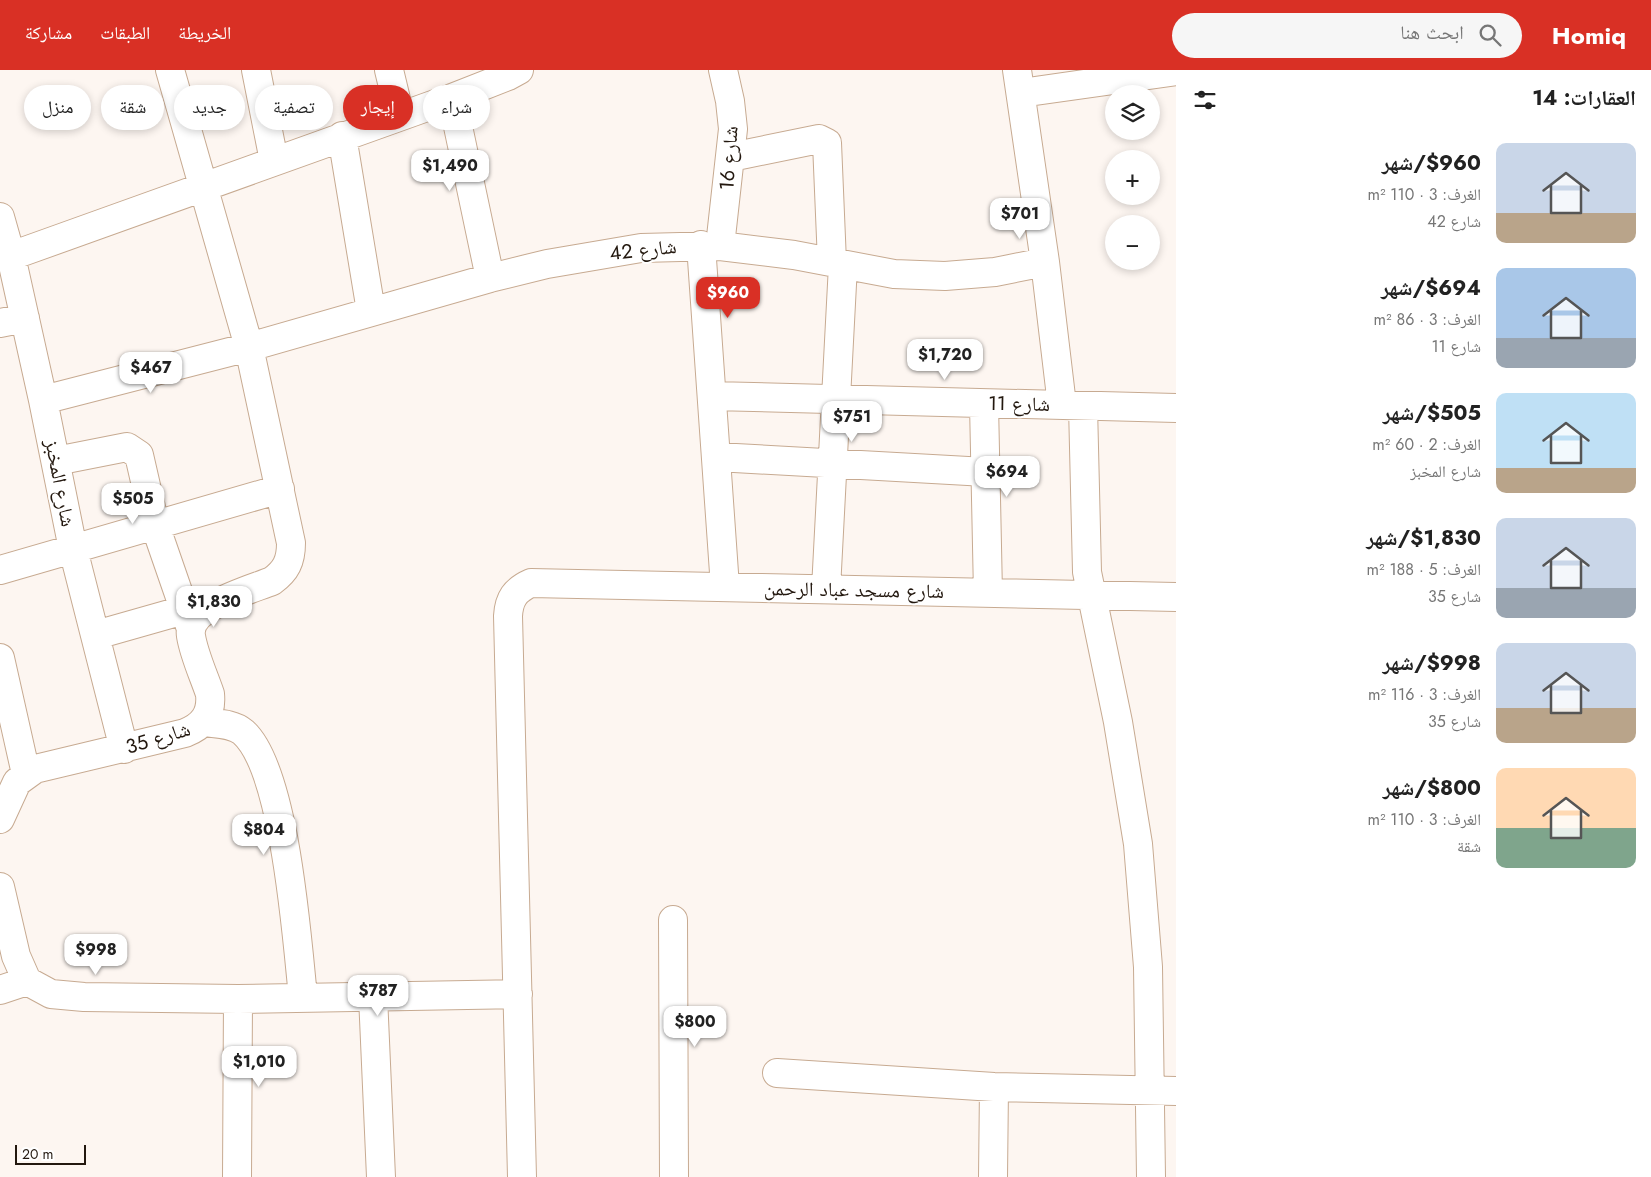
<!DOCTYPE html>
<html lang="ar">
<meta charset="utf-8">
<style>
body{margin:0;font-family:Jost,"Noto Naskh Arabic",sans-serif;background:#f6f6f6;color:#222;direction:rtl;height:100vh;display:flex;flex-direction:column;font-size:19px;white-space:nowrap}
*{box-sizing:border-box;margin:0}
p{font-size:16px;color:#767676}
.icon{flex:none;width:28px;height:28px;fill:none;stroke:currentColor;stroke-width:2;stroke-linecap:round;stroke-linejoin:round}
.map{position:relative;flex:1;overflow:hidden;direction:ltr}
.panel{display:flex;flex-direction:column;background:#fff;width:475px}
.panel>*{flex:none}
.guide{position:absolute;left:15px;top:15px;width:475px;height:45px;direction:rtl;display:flex;gap:10px}
.controls{position:absolute;left:1105px;top:15px;display:grid;gap:10px}
.controls a{display:grid;place-items:center;width:55px;height:55px;border-radius:50%;background:#fff;box-shadow:0 2px 8px #0003;font-size:25px}
.scale{position:absolute;left:15px;bottom:12px;width:71px;box-sizing:border-box;padding-left:5px;border:2px solid #23180f;border-top:0;font-size:14px;line-height:18px;white-space:nowrap;color:#23180f;-webkit-text-stroke:4px #fff;paint-order:stroke}
.price{position:absolute;translate:-50% -42px;padding:0 11px;border-radius:10px;background:#fff;color:#222;font-size:16px;line-height:32px;filter:drop-shadow(0 1px 2px #0008)}
.price::after{content:'';position:absolute;left:50%;top:30px;width:15px;height:11px;margin-left:-8px;background:inherit;clip-path:polygon(0 0,100% 0,50% 100%)}
.price.active{background:#d93025;color:#fff}
ul{padding:0;list-style:none}
li{display:flex;align-items:center;gap:15px;height:125px;padding:0 15px}
li span{display:grid;place-items:center;flex:none;width:140px;height:100px;border-radius:10px;color:#555}
li>.icon{margin-inline-start:auto}
span .icon{width:60px;height:60px;fill:#fffc;stroke-width:1}
li b{font-size:21px}
h2{display:flex;justify-content:space-between;align-items:center;height:60px;padding:0 15px;font-size:21px}
.chip{padding:0 18px;border-radius:22px;background:#fff;box-shadow:0 2px 8px #0003;font-size:18px;line-height:45px}
.chip.active{background:#d93025;color:#fff}
header{display:flex;align-items:center;gap:30px;box-sizing:border-box;height:70px;padding:0 25px;background:#d93025;color:#fff}
header strong{font-size:24px}
nav{display:flex;gap:28px;margin-inline-start:auto;font-size:18px}
.search{width:350px;height:45px;background:#f6f6f6;display:flex;align-items:center;gap:12px;box-sizing:border-box;padding:0 18px;border-radius:28px;color:#767676;font-size:19px}
main{display:flex;flex:1;min-height:0}
.map>svg:first-child{display:block}
</style>
<header>
<strong>Homiq</strong>
<div class="search"><svg class="icon" aria-label="search" viewBox="0 0 24 24"><circle cx="10" cy="10" r="6"/><path d="M15 15l6 6"/></svg>ابحث هنا</div>
<nav><a>الخريطة</a><a>الطبقات</a><a>مشاركة</a></nav>
</header>
<main>
<section class="panel">
<h2>العقارات: 14<svg class="icon" aria-label="filters" viewBox="0 0 24 24"><path d="M4 7h16M4 17h16"/><circle cx="9" cy="7" r="2"/><circle cx="15" cy="17" r="2"/></svg></h2>
<ul>
<li><span style="background:linear-gradient(#c9d6e8 70%,#b9a48a 0)"><svg class="icon" aria-label="home" viewBox="0 0 24 24"><path d="M3 11l9-7 9 7M6 9v11h12V9"/></svg></span><div><b>$960/شهر</b><p>الغرف: 3 · 110 m²</p><p>شارع 42</p></div></li>
<li><span style="background:linear-gradient(#a9c7e8 70%,#9aa5b1 0)"><svg class="icon" aria-label="home" viewBox="0 0 24 24"><path d="M3 11l9-7 9 7M6 9v11h12V9"/></svg></span><div><b>$694/شهر</b><p>الغرف: 3 · 86 m²</p><p>شارع 11</p></div></li>
<li><span style="background:linear-gradient(#bfe0f5 75%,#b9a48a 0)"><svg class="icon" aria-label="home" viewBox="0 0 24 24"><path d="M3 11l9-7 9 7M6 9v11h12V9"/></svg></span><div><b>$505/شهر</b><p>الغرف: 2 · 60 m²</p><p>شارع المخبز</p></div></li>
<li><span style="background:linear-gradient(#c9d6e8 70%,#9aa5b1 0)"><svg class="icon" aria-label="home" viewBox="0 0 24 24"><path d="M3 11l9-7 9 7M6 9v11h12V9"/></svg></span><div><b>$1,830/شهر</b><p>الغرف: 5 · 188 m²</p><p>شارع 35</p></div></li>
<li><span style="background:linear-gradient(#c9d6e8 65%,#b9a48a 0)"><svg class="icon" aria-label="home" viewBox="0 0 24 24"><path d="M3 11l9-7 9 7M6 9v11h12V9"/></svg></span><div><b>$998/شهر</b><p>الغرف: 3 · 116 m²</p><p>شارع 35</p></div></li>
<li><span style="background:linear-gradient(#ffd9b3 60%,#7fa58c 0)"><svg class="icon" aria-label="home" viewBox="0 0 24 24"><path d="M3 11l9-7 9 7M6 9v11h12V9"/></svg></span><div><b>$800/شهر</b><p>الغرف: 3 · 110 m²</p><p>شقة</p></div></li>
</ul>
</section>
<div class="map">
<svg width="1176" height="1107" viewBox="0 0 1176 1107">
<rect width="100%" height="100%" fill="#fdf6f1"/>
<g fill="none" stroke-linecap="round" stroke-linejoin="round">
<defs>
<path id="minor" d="M256 0 274 91
M389 0 400 46
M1017 0 1045 192 1062 335
M1021 23 1176 1
M452 28 490 208
M342 66 371 241
M731 87 819 69 827 73 832 192
M0 147 11 186 43 330 73 479 124 679
M701 175 725 517
M720 176 733 59 730 31 723 0
M11 186 452 28 508 6 519 0
M0 253 25 248
M712 326 1176 338
M43 330 249 277 490 208 547 194 641 178 720 176 794 185 894 204 945 206 995 202 1045 192
M984 334 988 523
M1083 336 1087 502 1118 652 1138 774 1148 897 1151 1107
M717 387 986 402
M56 391 127 377 139 385 155 455 191 559
M0 500 280 419
M826 519 843 195
M96 565 184 540
M0 588 26 704
M203 652C217 654 232 653 243 662 285 699 297 869 303 927
M0 749 17 712 35 699 185 663C203 656 212 644 210 624 204 606 194 585 191 566 186 537 250 520 272 511 286 501 291 491 291 473L249 277 170 0
M0 817 16 886 27 911 51 924 84 927 238 929 518 924
M673 850 674 1107
M0 920 27 911
M373 926 381 1107
M777 1003 994 1017 1176 1021
M237 1107 238 929
M522 1107 508 546C509 529 515 520 531 513L1176 527
M993 1107 994 1017"/>
</defs>
<!-- minor casing -->
<use href="#minor" stroke="#c7aa91" stroke-width="30"/>
<!-- minor -->
<use href="#minor" stroke="#fff" stroke-width="28"/>
</g>
<g text-anchor="middle" dominant-baseline="central" stroke-width="4" stroke-linejoin="round" paint-order="stroke">
<!-- street labels -->
<g font-size="20" fill="#23180f" stroke="#fff">
<text transform="translate(729 88) rotate(-86)">شارع 16</text>
<text transform="translate(643 180) rotate(-6)">شارع 42</text>
<text transform="translate(1019 334) rotate(1)">شارع 11</text>
<text transform="translate(60 413) rotate(79)">شارع المخبز</text>
<text transform="translate(854 520) rotate(1)">شارع مسجد عباد الرحمن</text>
<text transform="translate(158 668) rotate(-17)">شارع 35</text>
</g>
</g>
</svg>
<div class="controls">
<a><svg class="icon" aria-label="layers" viewBox="0 0 24 24"><path d="M12 4l9 5-9 5-9-5zM3 14l9 5 9-5"/></svg></a>
<a>+</a>
<a>−</a>
</div>
<div class="scale">20 m</div>
<b class="price" style="left:450px;top:122px">$1,490</b>
<b class="price" style="left:1020px;top:170px">$701</b>
<b class="price active" style="left:728px;top:249px">$960</b>
<b class="price" style="left:945px;top:311px">$1,720</b>
<b class="price" style="left:151px;top:324px">$467</b>
<b class="price" style="left:852px;top:373px">$751</b>
<b class="price" style="left:1007px;top:428px">$694</b>
<b class="price" style="left:133px;top:455px">$505</b>
<b class="price" style="left:214px;top:558px">$1,830</b>
<b class="price" style="left:264px;top:786px">$804</b>
<b class="price" style="left:96px;top:906px">$998</b>
<b class="price" style="left:378px;top:947px">$787</b>
<b class="price" style="left:695px;top:978px">$800</b>
<b class="price" style="left:259px;top:1018px">$1,010</b>
<div class="guide">
<a class="chip">شراء</a>
<a class="chip active">إيجار</a>
<a class="chip">تصفية</a>
<a class="chip">جديد</a>
<a class="chip">شقة</a>
<a class="chip">منزل</a>
</div>
</div>
</main>
